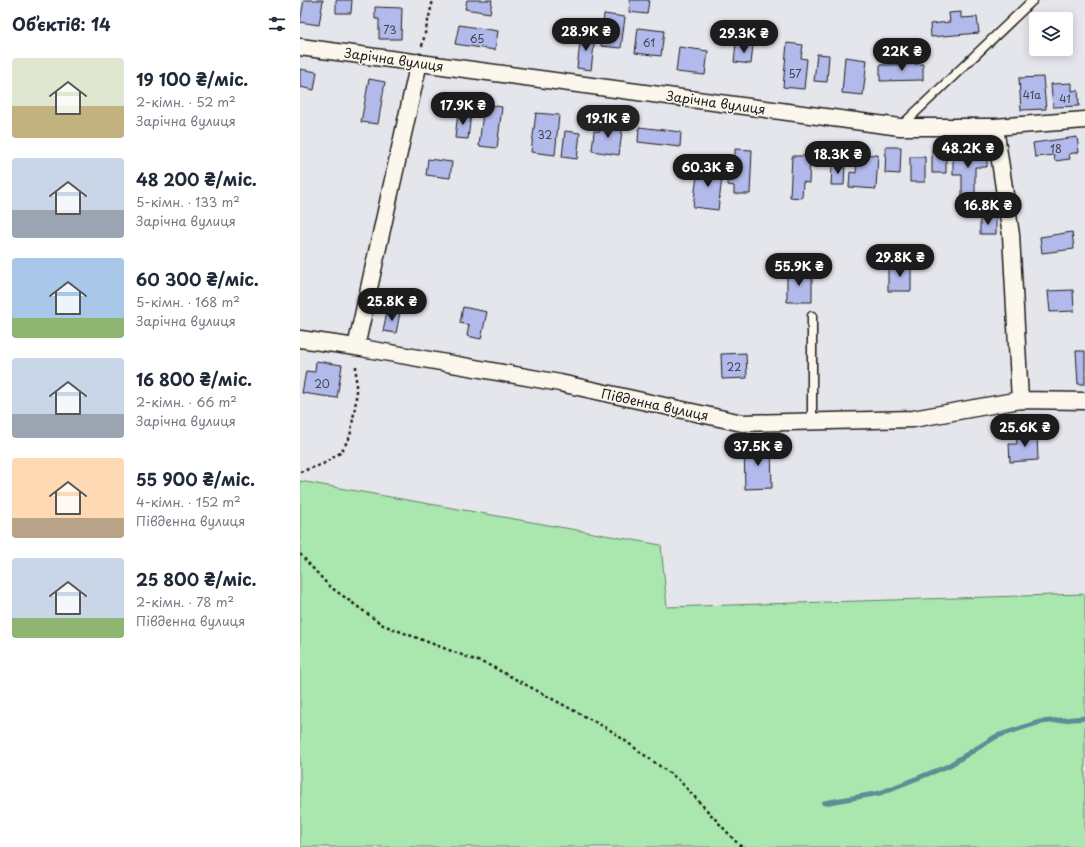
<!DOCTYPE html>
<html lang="uk">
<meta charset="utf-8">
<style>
body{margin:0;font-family:"Playpen Sans",sans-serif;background:#f6f6f7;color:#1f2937;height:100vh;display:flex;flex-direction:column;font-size:15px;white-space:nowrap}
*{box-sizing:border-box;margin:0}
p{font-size:13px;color:#747a83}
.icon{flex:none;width:22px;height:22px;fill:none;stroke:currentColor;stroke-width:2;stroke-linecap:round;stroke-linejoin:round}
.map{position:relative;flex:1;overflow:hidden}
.panel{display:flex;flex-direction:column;background:#fff;width:300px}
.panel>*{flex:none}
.tools{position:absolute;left:729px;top:12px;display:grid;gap:8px}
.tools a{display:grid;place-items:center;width:44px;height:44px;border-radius:4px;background:#fff;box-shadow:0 2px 10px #0003;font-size:20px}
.price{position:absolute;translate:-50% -34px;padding:0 9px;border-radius:14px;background:#1c1c1c;color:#fff;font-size:13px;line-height:26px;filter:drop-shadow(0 1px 2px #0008)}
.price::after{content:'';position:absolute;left:50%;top:24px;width:12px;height:9px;margin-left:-6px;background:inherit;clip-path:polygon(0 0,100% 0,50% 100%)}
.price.current{background:#222;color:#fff}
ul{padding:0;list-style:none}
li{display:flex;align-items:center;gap:12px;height:100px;padding:0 12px}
li span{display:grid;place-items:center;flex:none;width:112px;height:80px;border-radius:4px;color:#555}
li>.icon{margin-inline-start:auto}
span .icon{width:48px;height:48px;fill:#fffc;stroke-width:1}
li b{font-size:17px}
h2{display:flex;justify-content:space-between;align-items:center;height:48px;padding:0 12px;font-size:17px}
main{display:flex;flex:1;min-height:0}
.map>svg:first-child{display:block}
</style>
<main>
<section class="panel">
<h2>Об’єктів: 14<svg class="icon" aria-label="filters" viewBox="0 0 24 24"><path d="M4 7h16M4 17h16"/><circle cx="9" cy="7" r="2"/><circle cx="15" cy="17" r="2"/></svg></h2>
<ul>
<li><span style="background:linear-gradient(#dfe7d0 60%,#c2b280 0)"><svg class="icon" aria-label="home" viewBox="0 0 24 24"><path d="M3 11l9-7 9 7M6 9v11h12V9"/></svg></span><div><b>19 100 ₴/міс.</b><p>2-кімн. · 52 m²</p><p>Зарічна вулиця</p></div></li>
<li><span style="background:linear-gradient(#c9d6e8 65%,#9aa5b1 0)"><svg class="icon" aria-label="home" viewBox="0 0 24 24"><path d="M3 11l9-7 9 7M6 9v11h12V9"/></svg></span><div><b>48 200 ₴/міс.</b><p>5-кімн. · 133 m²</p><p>Зарічна вулиця</p></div></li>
<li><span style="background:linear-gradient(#a9c7e8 75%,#8fb573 0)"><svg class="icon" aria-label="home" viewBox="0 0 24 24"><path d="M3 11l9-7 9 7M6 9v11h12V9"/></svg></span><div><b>60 300 ₴/міс.</b><p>5-кімн. · 168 m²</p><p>Зарічна вулиця</p></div></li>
<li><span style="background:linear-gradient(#c9d6e8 70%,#9aa5b1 0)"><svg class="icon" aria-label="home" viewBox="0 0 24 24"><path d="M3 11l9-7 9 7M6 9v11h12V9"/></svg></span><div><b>16 800 ₴/міс.</b><p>2-кімн. · 66 m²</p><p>Зарічна вулиця</p></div></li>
<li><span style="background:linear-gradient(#ffd9b3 75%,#b9a48a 0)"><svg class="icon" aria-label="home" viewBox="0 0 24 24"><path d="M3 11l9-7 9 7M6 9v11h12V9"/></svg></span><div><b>55 900 ₴/міс.</b><p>4-кімн. · 152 m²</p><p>Південна вулиця</p></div></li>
<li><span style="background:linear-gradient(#c9d6e8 75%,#8fb573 0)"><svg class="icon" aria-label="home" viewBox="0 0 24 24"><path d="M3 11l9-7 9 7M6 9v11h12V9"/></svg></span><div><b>25 800 ₴/міс.</b><p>2-кімн. · 78 m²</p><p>Південна вулиця</p></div></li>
</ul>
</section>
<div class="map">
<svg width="785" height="847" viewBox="0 0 785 847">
<rect width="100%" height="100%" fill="#e5e5ec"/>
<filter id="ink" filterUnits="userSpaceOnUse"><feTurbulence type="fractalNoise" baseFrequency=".025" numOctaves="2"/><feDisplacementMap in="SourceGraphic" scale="8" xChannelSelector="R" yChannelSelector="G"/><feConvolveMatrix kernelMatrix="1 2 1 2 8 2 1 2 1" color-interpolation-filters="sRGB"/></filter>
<g filter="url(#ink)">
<!-- green -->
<path fill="#a9e7ae" stroke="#628265" d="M0 481 361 545 367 607 785 594V847H0Z"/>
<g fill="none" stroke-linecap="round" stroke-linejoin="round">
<!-- stream -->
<path stroke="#5d8d95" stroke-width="5" d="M524 803 580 793 648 766 697 736 740 722 785 718"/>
</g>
<!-- building -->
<path fill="#b1baeb" stroke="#1c1c1c" d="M4 0H23L19 25 0 22Z
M36 0H52L51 13H36Z
M167 0H192L190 13 165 9Z
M330 0H349L347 14 329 12Z
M75 7 102 8 101 39H79V19H75Z
M661 12V18L677 17 679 33 631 37 630 24 650 22 649 13Z
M304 14 325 17 321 48 301 46Z
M159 25 198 31 195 50 155 44Z
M338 28 364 31 361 56 335 53Z
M281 35 295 37 291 70 277 68Z
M436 43 453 45 451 64 434 62Z
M487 43 503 45 501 58 507 59 504 89 483 87Z
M379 47 408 51 405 75 376 72Z
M517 54 529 55 527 82 514 81Z
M545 57 567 60 563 95 542 93Z
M623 64V80L580 81V65Z
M0 69 17 72 14 90 0 87Z
M743 77 746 109 721 110 719 78Z
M69 79 85 82 78 124 61 122Z
M772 83V91L778 90 779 106 753 107 751 84Z
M184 104 202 107 197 148 179 146Z
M158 112 171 114 168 139 155 138Z
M236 113 259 115 255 155 231 152Z
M302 122 323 124 319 155 292 151 294 131H301Z
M339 127 381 132 380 147 338 142Z
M265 131 280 133 277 159 262 157Z
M777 137 779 152 769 154 770 159 755 161 754 155 735 157 733 143Z
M586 147H601L600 174 585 173Z
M435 149 452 150 450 194H434V186L428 185 429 161H435Z
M632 149H646V173H632Z
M653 152H687V167H675V196H662V175H653Z
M557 154 578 155 576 189 549 187 550 172 556 173Z
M492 156H510L509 183 503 182 502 198 490 197Z
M610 157H625V182H610Z
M128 159 152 162 150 178 126 175Z
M532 165 545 166 544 185H531Z
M398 167 423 170 418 210 393 207Z
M680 217H696V234H680Z
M772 232 774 249 742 253 740 237Z
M588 265H611V291H588Z
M487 271 512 272V302H487Z
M773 290 774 311 750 312 748 291Z
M163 307 187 312 181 339 167 336 169 325 160 323Z
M87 311 100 313 96 333 83 331Z
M776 351H785V384H778Z
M446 353 447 378 422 379 421 354Z
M16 361 42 365 37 398 2 393 6 371 15 372Z
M737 432 738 460 710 462 709 444H717L716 433Z
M444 446H471L472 488 445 489Z"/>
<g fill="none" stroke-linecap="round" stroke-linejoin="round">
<defs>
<path id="lane" d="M601 126 733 0
M512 316V422"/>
<path id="street" d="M0 47 600 127H695L785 120
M695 127 711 235 720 400
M0 339 56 347 260 383 442 423 613 419 720 400 785 401
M56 347 119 62"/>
</defs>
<!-- lane casing -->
<use href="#lane" stroke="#1c1c1c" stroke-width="11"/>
<!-- street casing -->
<use href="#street" stroke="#1c1c1c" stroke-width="19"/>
<!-- path -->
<path stroke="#1c1c1c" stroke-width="2.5" stroke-dasharray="3 3" stroke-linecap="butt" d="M122 46 133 0
M0 472 23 464 40 453 50 437 56 401V363
M0 554 29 586 83 625 191 666 310 730 379 780 439 845 443 847"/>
<!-- lane -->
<use href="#lane" stroke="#fbf7ec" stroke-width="8"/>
<!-- street -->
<use href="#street" stroke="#fbf7ec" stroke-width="16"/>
</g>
</g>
<g text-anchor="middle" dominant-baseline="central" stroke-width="3" stroke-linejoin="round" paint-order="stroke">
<!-- number labels -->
<g font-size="11" fill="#414450">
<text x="90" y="29">73</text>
<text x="177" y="38">65</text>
<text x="349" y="42">61</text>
<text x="495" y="73">57</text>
<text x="732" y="94">41а</text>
<text x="765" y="98">41</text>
<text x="245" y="134">32</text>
<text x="756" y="148">18</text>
<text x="434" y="366">22</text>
<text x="22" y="383">20</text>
</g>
<!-- street labels -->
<g font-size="13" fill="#1c1c1c" stroke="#fbf7ec">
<text transform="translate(94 59) rotate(8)">Зарічна вулиця</text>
<text transform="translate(416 102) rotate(8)">Зарічна вулиця</text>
<text transform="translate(355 404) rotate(12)">Південна вулиця</text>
</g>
</g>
</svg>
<div class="tools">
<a><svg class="icon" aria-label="layers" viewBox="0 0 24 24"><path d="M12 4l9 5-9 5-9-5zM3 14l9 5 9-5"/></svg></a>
</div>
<b class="price" style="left:286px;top:52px">28.9K ₴</b>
<b class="price" style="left:444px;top:54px">29.3K ₴</b>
<b class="price" style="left:602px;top:72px">22K ₴</b>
<b class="price" style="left:163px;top:126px">17.9K ₴</b>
<b class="price current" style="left:308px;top:139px">19.1K ₴</b>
<b class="price" style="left:668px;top:169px">48.2K ₴</b>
<b class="price" style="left:538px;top:175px">18.3K ₴</b>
<b class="price" style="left:408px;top:188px">60.3K ₴</b>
<b class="price" style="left:688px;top:226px">16.8K ₴</b>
<b class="price" style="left:600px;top:278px">29.8K ₴</b>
<b class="price" style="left:499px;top:287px">55.9K ₴</b>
<b class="price" style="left:92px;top:322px">25.8K ₴</b>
<b class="price" style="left:725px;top:448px">25.6K ₴</b>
<b class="price" style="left:458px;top:467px">37.5K ₴</b>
</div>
</main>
